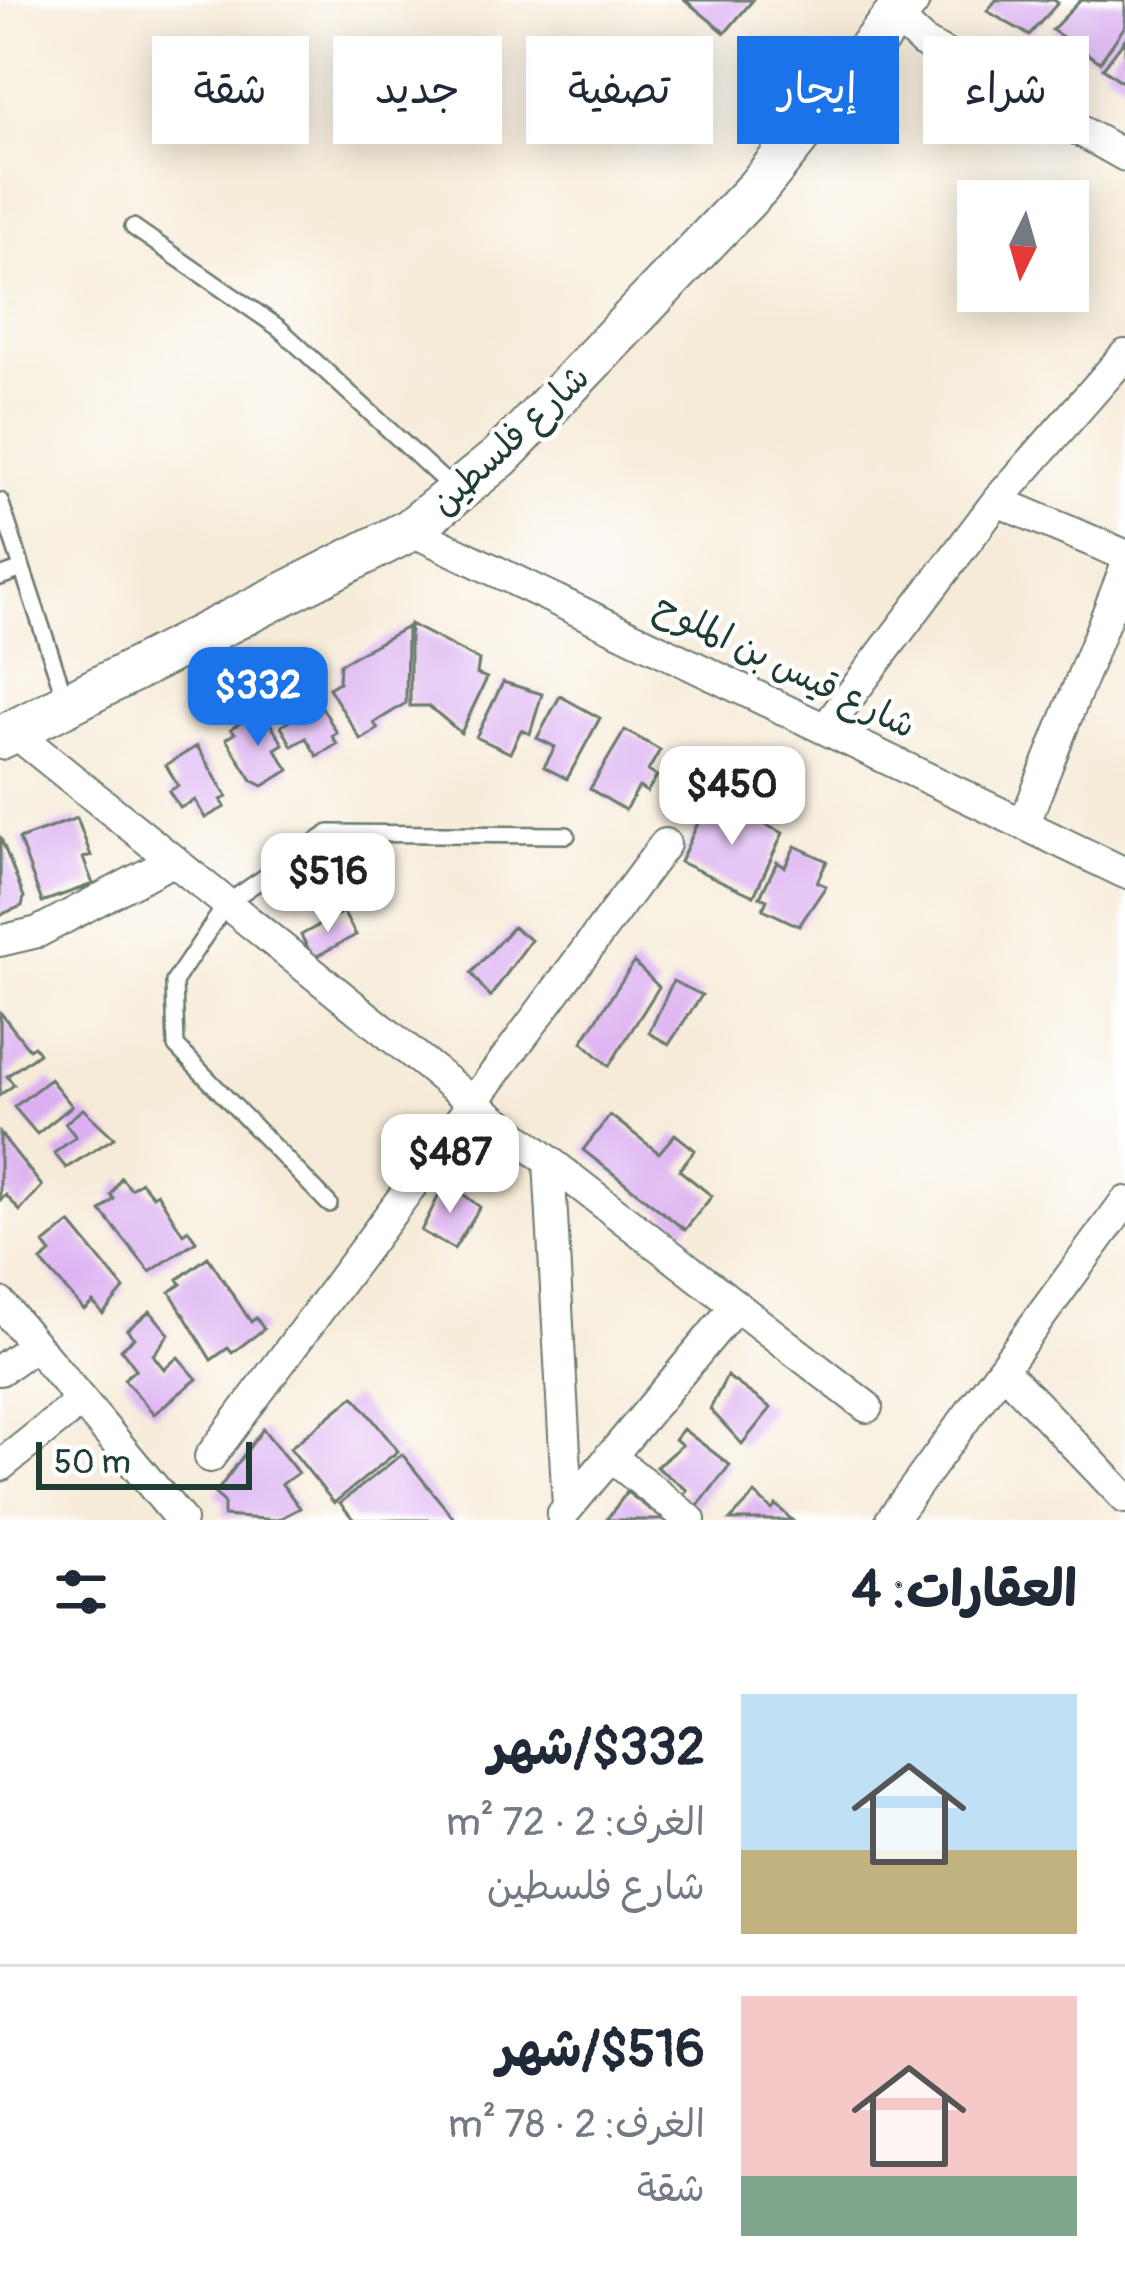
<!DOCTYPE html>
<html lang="ar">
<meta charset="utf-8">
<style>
body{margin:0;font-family:Pangolin,"Playpen Sans Arabic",sans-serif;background:#f6f6f7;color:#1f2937;direction:rtl;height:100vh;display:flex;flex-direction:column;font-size:45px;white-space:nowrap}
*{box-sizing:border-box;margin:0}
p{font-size:39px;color:#747a83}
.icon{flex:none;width:66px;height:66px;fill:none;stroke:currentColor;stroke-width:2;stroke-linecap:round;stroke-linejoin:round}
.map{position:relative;height:1520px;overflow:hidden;direction:ltr}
.panel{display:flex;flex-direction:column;background:#fff;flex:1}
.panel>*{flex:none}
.hud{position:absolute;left:36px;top:36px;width:1053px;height:108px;direction:rtl;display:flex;gap:24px}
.needle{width:78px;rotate:185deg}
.fabs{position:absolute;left:957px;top:180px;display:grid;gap:24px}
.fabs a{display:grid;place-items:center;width:132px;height:132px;border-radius:0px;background:#fff;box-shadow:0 6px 30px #0003;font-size:60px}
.scale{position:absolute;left:36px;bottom:30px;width:216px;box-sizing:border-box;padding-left:12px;border:6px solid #1f3d34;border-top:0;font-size:33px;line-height:42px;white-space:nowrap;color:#1f3d34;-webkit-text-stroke:9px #fff;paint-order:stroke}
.price{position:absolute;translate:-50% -102px;padding:0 27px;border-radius:24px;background:#fff;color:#222;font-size:39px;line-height:78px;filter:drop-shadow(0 3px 6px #0008)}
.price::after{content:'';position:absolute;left:50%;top:72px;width:36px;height:27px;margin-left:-18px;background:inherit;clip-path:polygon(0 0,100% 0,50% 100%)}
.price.on{background:#1a73e8;color:#fff}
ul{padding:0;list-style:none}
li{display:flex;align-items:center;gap:36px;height:300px;padding:0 48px}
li+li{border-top:3px solid #e0e1e3}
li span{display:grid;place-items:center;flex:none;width:336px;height:240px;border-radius:0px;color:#555}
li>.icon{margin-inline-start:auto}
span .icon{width:144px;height:144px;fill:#fffc;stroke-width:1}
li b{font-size:51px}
h2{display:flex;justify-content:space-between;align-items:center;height:144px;padding:0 48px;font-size:51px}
.chip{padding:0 42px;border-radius:0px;background:#fff;box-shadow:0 6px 30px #0003;font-size:42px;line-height:108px}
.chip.on{background:#1a73e8;color:#fff}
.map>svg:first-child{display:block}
</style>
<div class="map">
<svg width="1125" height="1520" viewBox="0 0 1125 1520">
<rect width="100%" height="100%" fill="#fff"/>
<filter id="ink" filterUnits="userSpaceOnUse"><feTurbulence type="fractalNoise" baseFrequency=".00833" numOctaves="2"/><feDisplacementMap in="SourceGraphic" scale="24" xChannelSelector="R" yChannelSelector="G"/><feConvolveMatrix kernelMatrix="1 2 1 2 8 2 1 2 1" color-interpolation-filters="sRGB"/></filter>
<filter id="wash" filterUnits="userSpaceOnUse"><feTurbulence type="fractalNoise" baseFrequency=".004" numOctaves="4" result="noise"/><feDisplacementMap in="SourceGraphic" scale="48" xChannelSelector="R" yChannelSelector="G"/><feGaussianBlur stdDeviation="2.7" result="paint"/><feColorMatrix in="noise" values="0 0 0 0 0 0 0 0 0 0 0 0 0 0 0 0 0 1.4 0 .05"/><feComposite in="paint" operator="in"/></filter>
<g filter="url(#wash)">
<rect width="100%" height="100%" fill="#f6ebd8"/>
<g id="blocks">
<!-- building -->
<path fill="#dcb0f1" d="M685 0H753L725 33Z
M996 0H1054L1058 3 1029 35 987 11Z
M1081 0 1125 1V26L1100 62 1052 30Z
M1125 39V84L1103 68Z
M410 624 479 660 477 674 487 678 461 733 429 706H410Z
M407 627 406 703 374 723 378 729 361 740 329 688 339 682 340 664Z
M503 682 542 694 530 734 521 730 510 753 476 737Z
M308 683 337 733 332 736 337 744 317 756 306 738 292 746 281 726 288 722 276 702Z
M560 696 600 718 567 779 544 767 555 747 537 738Z
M261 709 283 744 275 749 289 770 263 786 252 780 226 739 235 733 231 729Z
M625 730 660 750 648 771 657 776 647 792 639 787 625 810 590 789Z
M197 746 227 797 221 800 225 807 205 818 195 800 180 808 169 791 178 786 166 765Z
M709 799 783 833 754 896 680 862Z
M77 818 91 856 83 858 93 884 42 902 19 839Z
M0 836 24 897 22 906 0 915Z
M795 846 827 861 817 882 826 886 799 926 763 909 767 900 760 897 777 862 785 867Z
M343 912 356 935 313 958 301 935Z
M513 927 531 940 490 997 471 973Z
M634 962 659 987 609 1066 582 1042Z
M673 981 702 995 669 1044 649 1033Z
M0 1012 29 1049 34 1046 39 1053 7 1076 14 1085 0 1095Z
M50 1079 72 1106 37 1134 14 1107Z
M83 1109 114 1138 66 1168 54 1153 76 1137 65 1123Z
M610 1115 659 1153 675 1134 695 1150 679 1170 712 1196 685 1230 583 1150Z
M0 1133 42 1186 20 1211 6 1195 0 1200Z
M121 1178 131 1189 141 1182 153 1196 157 1193 183 1234 188 1230 196 1241 150 1272 101 1211 114 1199 111 1195Z
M446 1181 480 1207 454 1249 421 1231Z
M70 1223 124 1289 103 1314 93 1302 84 1310 41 1261 51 1253 44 1244Z
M208 1257 251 1322 256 1318 264 1329 232 1353 228 1348 211 1360 170 1292 181 1284 178 1279Z
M150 1311 169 1334 153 1355 164 1369 178 1357 197 1379 154 1414 124 1379 136 1369 121 1349 134 1338 127 1330Z
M727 1376 771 1408 742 1444 710 1409Z
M354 1396 398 1451 334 1503 290 1448Z
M263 1429 298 1473 282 1484 300 1508 277 1520 224 1516V1502L215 1494Z
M683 1429 730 1465 697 1507 682 1496 687 1490 656 1467 682 1445 675 1439Z
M402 1454 455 1520H354L340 1503Z
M627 1492 664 1520H606Z
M755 1494 772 1510 776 1505 792 1520H730Z"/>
</g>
</g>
<g filter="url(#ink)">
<use href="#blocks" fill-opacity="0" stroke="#6a7a6d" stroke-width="3"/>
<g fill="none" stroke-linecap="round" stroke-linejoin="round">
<defs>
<path id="lane" d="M133 227 279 328 454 490
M0 501 65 698
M0 577 22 569
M329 1204 176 1046 174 982 227 903 329 833 567 835"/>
<path id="street" d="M895 16 923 42 1125 156
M997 501 1125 555
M410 530 1125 873
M825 729 997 501 1125 355
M14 732 475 1104 867 1407
M1024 824 1125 569
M0 941 38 932 174 860
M549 1161 568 1507
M0 1303 181 1520
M1002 1369 1125 1498
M0 1370 34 1346
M610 1456 690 1520
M210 1457 665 844
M0 1466 81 1401
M562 1515 736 1306
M891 1520 1125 1202"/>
<path id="secondary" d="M0 738 410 530 500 457 758 187 908 0"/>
</defs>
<!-- lane casing -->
<use href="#lane" stroke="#6a7a6d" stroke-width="20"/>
<!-- street casing -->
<use href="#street" stroke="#6a7a6d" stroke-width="34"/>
<!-- secondary casing -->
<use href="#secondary" stroke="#6a7a6d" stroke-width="46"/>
<!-- lane -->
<use href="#lane" stroke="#fff" stroke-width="15"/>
<!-- street -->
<use href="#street" stroke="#fff" stroke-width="30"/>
<!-- secondary -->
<use href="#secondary" stroke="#fff" stroke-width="42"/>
</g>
</g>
<g text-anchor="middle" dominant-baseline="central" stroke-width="9" stroke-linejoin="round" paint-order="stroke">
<!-- street labels -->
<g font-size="36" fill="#1f3d34" stroke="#fff">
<text transform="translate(510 440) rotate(-43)">شارع فلسطين</text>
<text transform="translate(785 666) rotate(26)">شارع قيس بن الملوح</text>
</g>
</g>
</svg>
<div class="fabs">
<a><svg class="needle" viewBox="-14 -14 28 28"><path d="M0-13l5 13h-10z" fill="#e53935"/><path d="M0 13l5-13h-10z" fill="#747a83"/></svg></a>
</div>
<div class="scale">50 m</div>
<b class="price on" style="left:258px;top:749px">$332</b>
<b class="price" style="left:732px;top:848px">$450</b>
<b class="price" style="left:328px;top:935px">$516</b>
<b class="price" style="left:450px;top:1216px">$487</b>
<div class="hud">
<a class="chip">شراء</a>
<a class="chip on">إيجار</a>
<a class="chip">تصفية</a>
<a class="chip">جديد</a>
<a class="chip">شقة</a>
</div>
</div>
<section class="panel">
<h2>العقارات: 4<svg class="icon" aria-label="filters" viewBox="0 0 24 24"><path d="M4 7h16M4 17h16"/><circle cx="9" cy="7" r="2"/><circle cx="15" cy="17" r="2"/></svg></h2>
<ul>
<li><span style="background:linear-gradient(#bfe0f5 65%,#c2b280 0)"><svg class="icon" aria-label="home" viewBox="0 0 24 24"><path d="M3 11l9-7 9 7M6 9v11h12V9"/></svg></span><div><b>$332/شهر</b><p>الغرف: 2 · 72 m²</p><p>شارع فلسطين</p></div></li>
<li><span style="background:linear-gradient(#f6c9c9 75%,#7fa58c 0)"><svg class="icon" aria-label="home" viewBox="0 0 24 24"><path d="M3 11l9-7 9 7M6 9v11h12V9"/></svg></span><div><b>$516/شهر</b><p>الغرف: 2 · 78 m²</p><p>شقة</p></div></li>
</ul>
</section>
